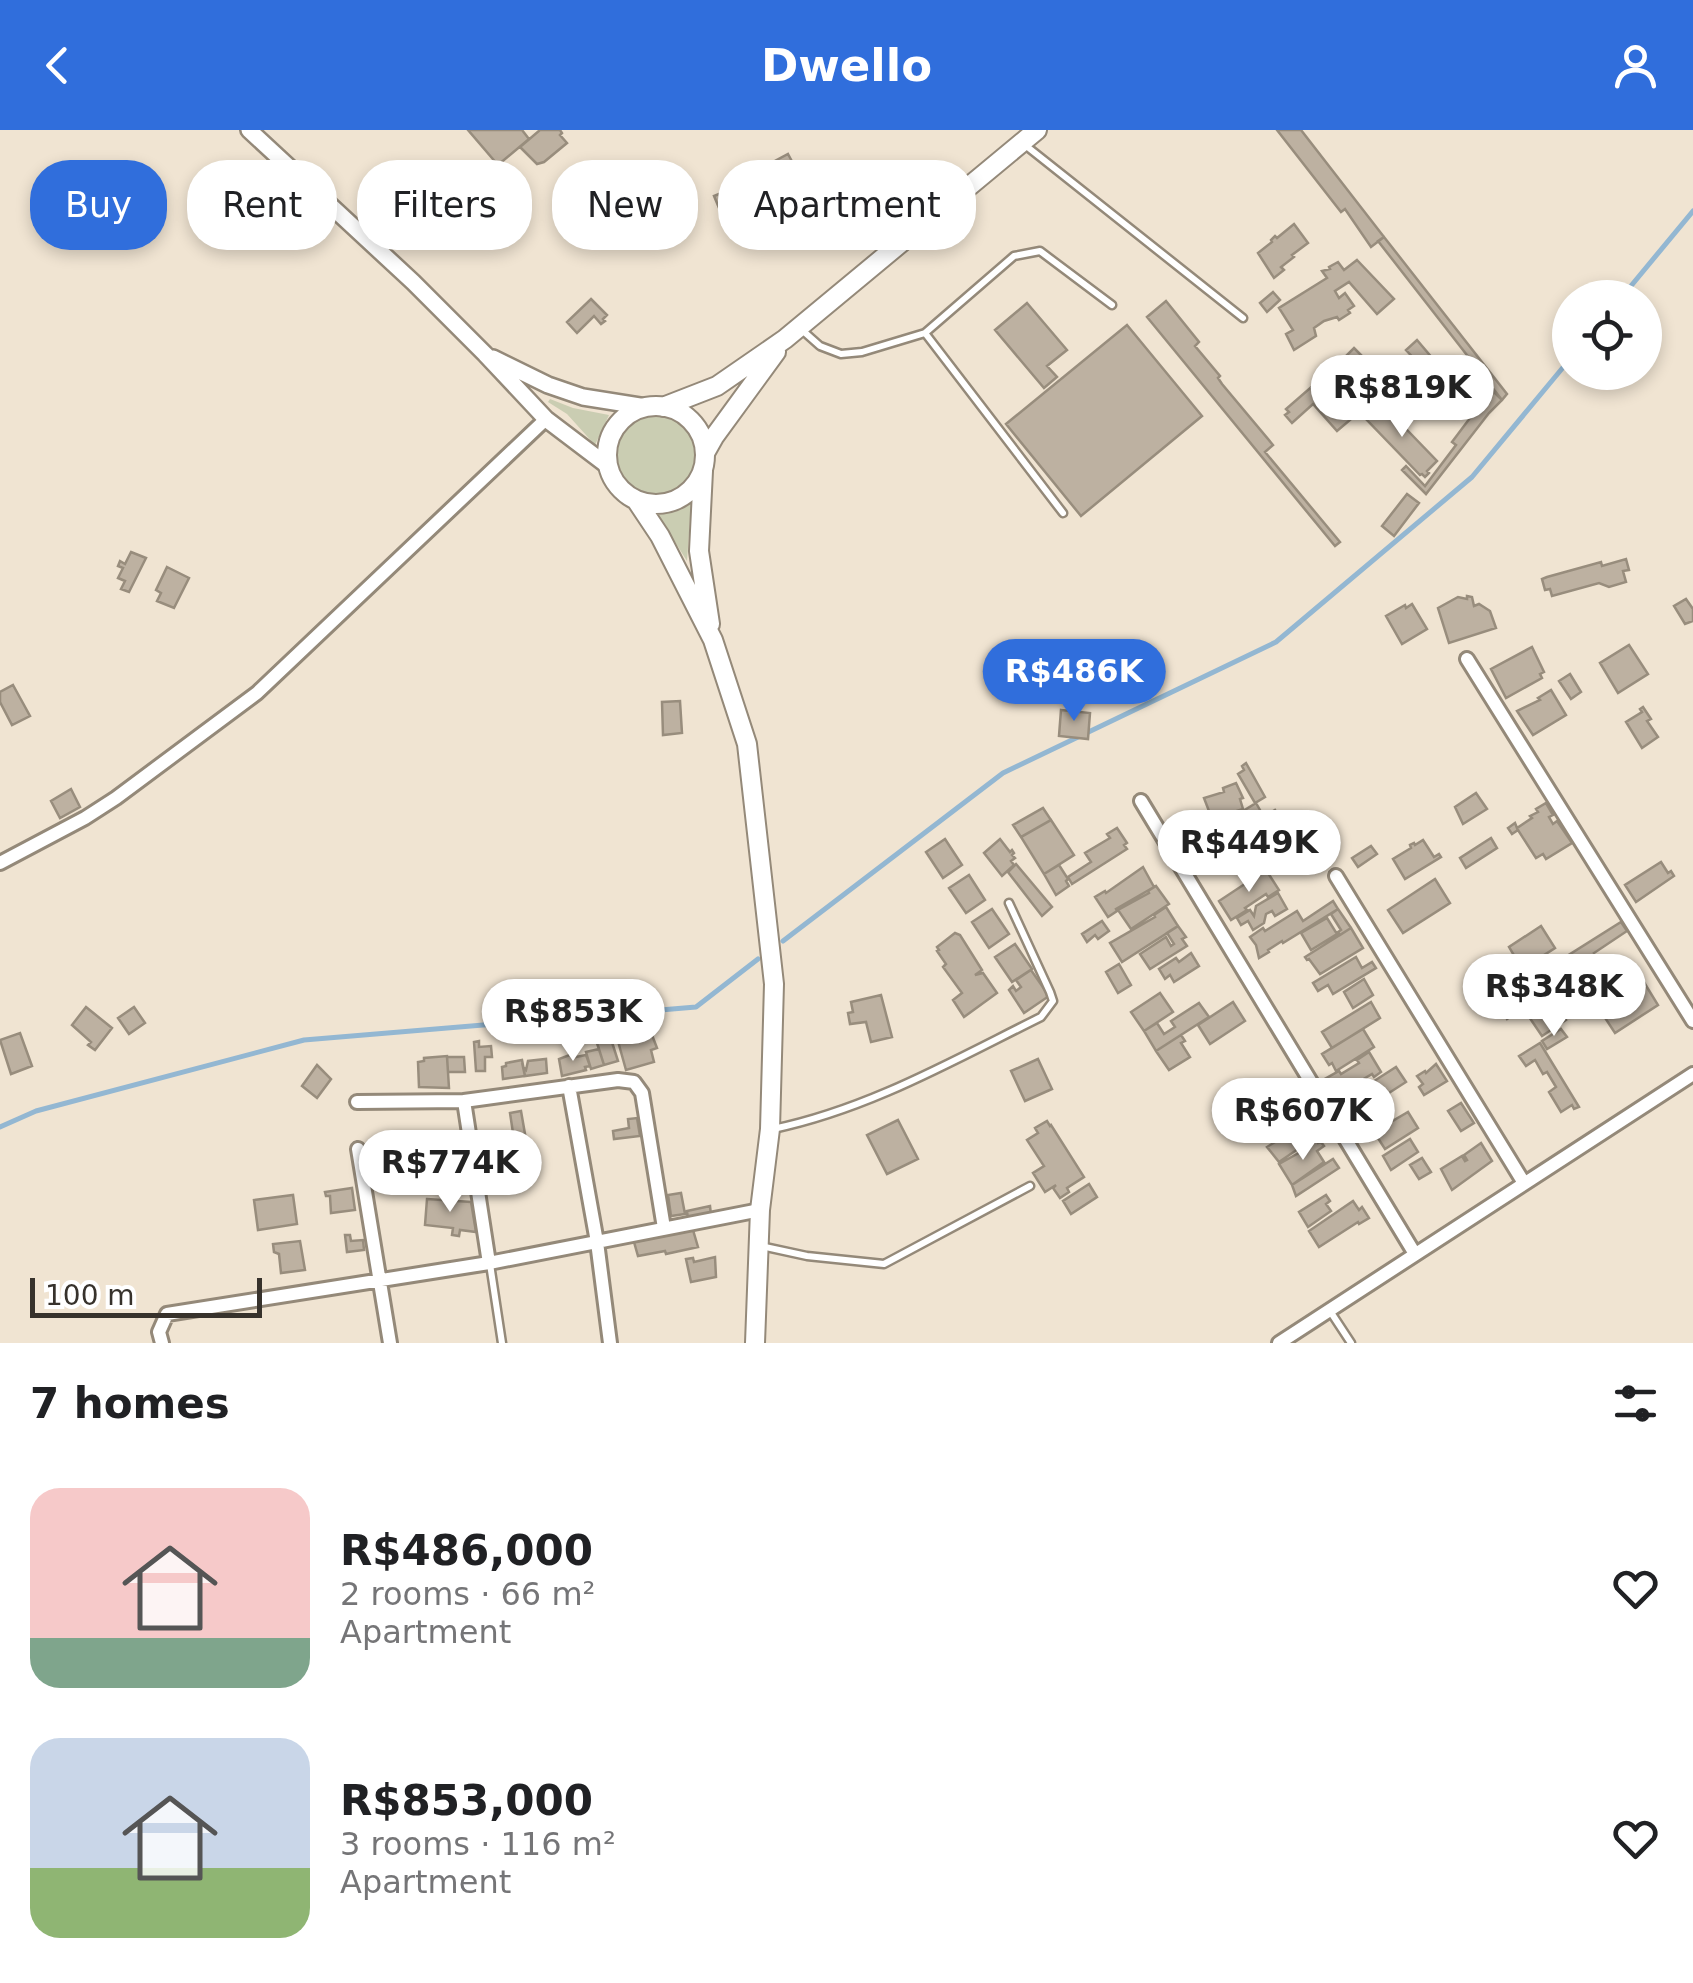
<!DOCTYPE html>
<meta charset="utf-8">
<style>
body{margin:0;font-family:"DejaVu Sans",sans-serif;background:#f2f2f2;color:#202124;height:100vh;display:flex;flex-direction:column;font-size:38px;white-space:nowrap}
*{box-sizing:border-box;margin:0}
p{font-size:32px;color:#757577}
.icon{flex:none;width:55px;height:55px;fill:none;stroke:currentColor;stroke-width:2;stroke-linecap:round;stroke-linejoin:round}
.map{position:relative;height:1213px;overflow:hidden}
.panel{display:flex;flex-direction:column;background:#fff;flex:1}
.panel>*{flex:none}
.top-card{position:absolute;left:30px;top:30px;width:1000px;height:90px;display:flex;gap:20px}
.tools{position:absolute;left:1552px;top:150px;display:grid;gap:20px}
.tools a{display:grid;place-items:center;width:110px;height:110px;border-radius:50%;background:#fff;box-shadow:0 5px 15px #0003;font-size:50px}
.scale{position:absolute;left:30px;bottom:25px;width:232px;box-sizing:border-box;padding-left:10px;border:5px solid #37322c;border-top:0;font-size:28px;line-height:35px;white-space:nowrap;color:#37322c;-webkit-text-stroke:8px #fff;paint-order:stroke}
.price{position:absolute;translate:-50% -85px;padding:0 22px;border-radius:35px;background:#fff;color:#222;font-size:32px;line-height:65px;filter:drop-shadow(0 2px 5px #0008)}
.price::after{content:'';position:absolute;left:50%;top:60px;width:30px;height:22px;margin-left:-15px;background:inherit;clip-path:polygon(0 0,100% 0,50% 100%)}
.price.active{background:#306edc;color:#fff}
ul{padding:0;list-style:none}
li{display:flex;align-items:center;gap:30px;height:250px;padding:0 30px}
li span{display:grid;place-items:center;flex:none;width:280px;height:200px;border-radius:30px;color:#555}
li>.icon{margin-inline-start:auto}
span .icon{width:120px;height:120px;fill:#fffc;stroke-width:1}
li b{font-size:42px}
h2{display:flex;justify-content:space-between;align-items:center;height:120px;padding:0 30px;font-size:42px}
.pill{padding:0 35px;border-radius:40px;background:#fff;box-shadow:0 5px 15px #0003;font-size:35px;line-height:90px}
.pill.active{background:#306edc;color:#fff}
header{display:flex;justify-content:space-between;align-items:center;height:130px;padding:0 30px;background:#306edc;color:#fff;font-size:45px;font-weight:600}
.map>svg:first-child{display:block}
</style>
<header><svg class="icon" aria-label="back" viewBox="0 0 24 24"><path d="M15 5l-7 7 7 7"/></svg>Dwello<svg class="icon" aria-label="person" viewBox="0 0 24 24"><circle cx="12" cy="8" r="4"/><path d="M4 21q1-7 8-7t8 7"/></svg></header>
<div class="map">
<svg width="1693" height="1213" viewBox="0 0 1693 1213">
<rect width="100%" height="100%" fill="#f0e4d2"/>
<!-- green -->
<path fill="#cacdb2" d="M550 269 573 278 609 285 595 315 567 284 548 272Z
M616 324a40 40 0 1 1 80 0a40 40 0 1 1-80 0Z
M691 374 687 431 658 385 680 380Z"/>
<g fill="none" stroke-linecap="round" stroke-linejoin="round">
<!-- stream -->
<path stroke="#93b7d2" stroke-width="5" d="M1621 168 1693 81
M783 811 1003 643 1276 512 1472 347 1570 229
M0 997 36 981 304 910 696 877 758 829"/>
</g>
<!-- building -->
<path fill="#bdb1a1" stroke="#988d7d" stroke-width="2.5" d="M468 0H522L529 9 498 35Z
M540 0H560L562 3 560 5 567 13 544 32 537 34 520 17Z
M1277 0H1301L1384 107 1371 117 1345 79 1341 82Z
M788 24 795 37 787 42 783 36 777 39 773 32Z
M491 41 509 62 498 71 489 61 486 64 482 60 480 63 473 55Z
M750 43 757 52 770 46 789 80 754 100 741 77 750 72 737 50Z
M436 52 452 72 447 76 446 73 436 85 435 83 426 94 409 75 422 68 420 66 427 60 429 62Z
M473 55 492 77 471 94 453 73Z
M729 60 734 73 719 78 714 66Z
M1294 94 1308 113 1292 125 1294 127 1281 137 1284 140 1274 148 1258 123 1272 112 1271 110 1275 106 1277 108Z
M1384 107 1507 264 1502 270 1378 111Z
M1357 130 1394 169 1377 184 1349 152 1335 161 1339 168 1345 163 1354 176 1348 180 1350 183 1339 190 1337 187 1324 191 1314 198 1316 206 1294 220 1286 204 1293 200 1279 178 1327 148 1322 141 1330 139 1329 137 1338 132 1344 140Z
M1273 162 1280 170 1267 182 1260 173Z
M591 169 607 185 603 189 605 191 601 194 594 186 577 203 567 192Z
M1166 171 1199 212 1195 216 1220 246 1218 248 1222 254 1273 315 1265 322 1340 412 1335 416 1147 187Z
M1027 173 1067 220 1047 236 1057 247 1044 258 995 200Z
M1127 195 1202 286 1081 386 1006 294Z
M1417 210 1433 229 1423 238 1406 220Z
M1354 218 1362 226 1338 250 1330 242Z
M1316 253 1350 290 1337 301 1313 274 1292 293 1285 285 1289 282 1286 279Z
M1494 262 1502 270 1489 283 1426 364 1402 340 1406 336 1425 356 1456 315 1452 312 1476 280Z
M1382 274 1437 331 1427 341 1429 343 1425 347 1422 344 1420 345 1366 289Z
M1407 364 1419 373 1394 406 1382 396Z
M131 422 146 428 129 462 121 459 125 451 118 448 123 438 118 436 120 431 125 434Z
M1626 429 1629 440 1623 441 1626 452 1609 457 1599 453 1552 466 1550 459 1545 460 1542 449 1547 447 1601 432 1602 436Z
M167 437 189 448 174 478 157 471 161 463 156 460Z
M1467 466 1472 467 1474 476 1479 474 1490 481 1496 498 1449 513 1438 478 1458 467 1467 469Z
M1686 469 1693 479V491L1685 494 1674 476Z
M1412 474 1427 499 1402 514 1386 486 1405 475 1406 478Z
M1629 515 1648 544 1618 563 1600 533Z
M1532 517 1544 542 1540 544 1542 548 1506 568 1491 539Z
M1570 544 1581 562 1571 569 1559 551Z
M13 555 30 586 12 595 0 572V562Z
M1551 560 1566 585 1533 605 1517 581 1540 570 1538 568Z
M680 571 682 603 663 605 662 572Z
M1643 577 1651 589 1647 591 1658 607 1642 618 1626 592 1642 582 1640 579Z
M1061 580 1090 583 1088 609 1059 606Z
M1246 633 1265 667 1255 673 1238 644 1244 640 1242 636Z
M1236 653 1243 668 1240 669 1243 679 1212 689 1204 668 1224 662 1223 658Z
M71 659 80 677 60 688 51 671Z
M1476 663 1487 679 1463 694 1455 677Z
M1256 673 1264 687 1227 710 1226 708 1221 711 1214 699Z
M1546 673 1553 685 1549 687 1553 694 1557 691 1572 713 1546 729 1543 724 1536 728 1518 700 1512 704 1508 698 1515 693 1517 698 1532 688 1530 686 1538 682 1536 679Z
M1043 678 1051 690 1021 707 1013 695Z
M1275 680 1288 699 1270 710 1258 690Z
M1051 690 1074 725 1044 744 1021 707Z
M1117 698 1127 713 1124 715 1127 719 1072 754 1068 747 1091 732 1085 723 1110 708 1107 704Z
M1288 699 1300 719 1291 725 1279 705Z
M1216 708 1221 714 1203 725 1199 718Z
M1491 708 1497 718 1466 738 1460 728Z
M945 709 962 735 943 748 926 722Z
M1000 709 1010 722 1012 720 1014 723 1012 725 1015 728 1011 731 1014 735 1002 746 984 723Z
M1423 710 1434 727 1439 724 1441 727 1405 749 1393 729 1411 718 1410 715 1414 713 1415 715Z
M1371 716 1377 724 1358 737 1352 728Z
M1260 720 1270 736 1246 749 1238 737 1244 733 1241 729Z
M1661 732 1668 743 1671 741 1674 746 1636 772 1625 755Z
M1016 734 1052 777 1042 786 1008 742Z
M1059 735 1068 749 1066 751 1069 756 1056 765 1044 744Z
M1143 737 1154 757 1116 779 1117 781 1108 787 1095 767 1105 761 1106 763Z
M1266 740 1279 760 1268 767 1266 764 1245 778 1247 780 1231 790 1219 771Z
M969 745 985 770 966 783 949 758Z
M1435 749 1450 773 1403 803 1388 780Z
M1156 756 1169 774 1131 799 1118 780 1149 763 1148 761Z
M1278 763 1287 779 1275 786 1272 781 1266 784 1264 793 1253 800 1248 791 1241 795 1237 788 1250 780 1254 786 1256 776Z
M1333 771 1338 779 1283 813 1282 811 1268 820 1269 822 1259 828 1256 815 1250 807 1263 798 1265 801 1297 781 1303 791Z
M1166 777 1178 796 1122 832 1110 813 1155 787 1154 785Z
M992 779 1009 804 989 818 972 792Z
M1338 779 1351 798 1340 805 1338 802 1341 800 1331 784Z
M1327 788 1337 804 1311 820 1301 803Z
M1102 791 1109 801 1098 809 1095 805 1087 812 1082 804Z
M1621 792 1627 801 1594 823 1604 837 1595 843 1584 827 1561 841 1556 833Z
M1178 796 1186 807 1182 809 1187 816 1150 839 1140 824 1166 807 1171 816 1174 814 1167 803Z
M1541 796 1555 818 1522 839 1509 817Z
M1351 798 1363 818 1320 844 1309 829 1307 830 1305 827Z
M955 803 960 805 982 840 975 845 983 843 997 863 964 887 953 870 962 863 943 837 946 834 937 821 939 820 937 817Z
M1015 814 1032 839 1012 852 995 827Z
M1191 823 1199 836 1174 852 1170 845 1165 849 1159 839 1176 828 1179 832Z
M1356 827 1362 838 1372 832 1376 838 1333 864 1328 855 1318 861 1313 853Z
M1119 834 1131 855 1118 863 1106 842Z
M1031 840 1049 866 1024 883 1009 860 1013 856 1016 861 1021 857 1016 850Z
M1364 849 1373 865 1353 878 1344 862Z
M1642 849 1658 875 1615 903 1598 877Z
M1542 853 1566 890 1542 906 1523 878 1507 889 1496 872 1512 862 1517 869Z
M1160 863 1173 882 1144 901 1131 882Z
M881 865 892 907 871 912 866 892 850 894 848 883 853 882 851 872Z
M1233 872 1245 891 1210 914 1198 895Z
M1371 872 1380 888 1332 918 1322 902Z
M1199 873 1209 887 1156 921 1144 901 1157 893 1164 904 1175 897 1171 891Z
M86 877 112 898 95 920 88 915 91 912 72 895Z
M134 877 145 893 129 904 118 888Z
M647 892 657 918 651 920 654 932 626 940 616 904 620 903 621 907 644 900 642 894Z
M1363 899 1374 917 1336 941 1332 933 1329 935 1322 924Z
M1561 899 1567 907 1547 919 1542 911Z
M20 903 32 936 11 944 0 910Z
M1181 905 1185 911 1181 913 1190 927 1169 940 1156 921Z
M610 906 618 931 604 935 596 910Z
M479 911V917L491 916 492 927H485V941H476L474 912Z
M1540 913 1579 977 1574 979 1572 975 1561 982 1549 962 1556 957 1547 942 1543 944 1535 930 1526 936 1519 926Z
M599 919 604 935 591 939 586 922Z
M1369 922 1381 942 1374 947 1372 944 1349 958 1351 961 1336 970 1323 950 1339 941 1341 944 1359 933 1357 930Z
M575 923 576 927 586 925 590 936 585 937 586 940 562 946 559 929Z
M447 926 449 958 419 957 418 932 424 931V928Z
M447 927H464L465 942H448Z
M546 929 547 943 525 946 523 937 526 940 528 931Z
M1038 929 1052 959 1025 971 1011 941Z
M522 930 525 946 503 949 502 937 506 936V933Z
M1436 934 1447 951 1424 965 1419 957 1423 954 1417 946 1425 941 1426 943Z
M317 935 331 949 317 968 302 956Z
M1396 937 1406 952 1381 968 1371 953Z
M1270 957 1273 962 1280 958 1289 972 1279 979 1276 975 1249 991 1245 985 1250 981 1245 973Z
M1461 973 1474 993 1461 1001 1448 981Z
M1286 978 1296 994 1269 1011 1259 995Z
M521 981 528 1021 516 1023 510 983Z
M1408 982 1418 998 1385 1019 1374 1002Z
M637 988 640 1006 614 1009 613 1001 629 998 628 989Z
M898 990 918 1029 887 1044 867 1005Z
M1047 991 1050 996 1051 995 1084 1047 1067 1058 1069 1062 1060 1068 1053 1058 1056 1055 1045 1062 1033 1043 1044 1036 1027 1010 1038 1003 1035 998Z
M1288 1004 1298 1019 1279 1032 1267 1017Z
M1410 1009 1418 1022 1391 1040 1383 1026Z
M1316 1010 1318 1013 1321 1012 1324 1016 1317 1021 1324 1032 1292 1055 1279 1034 1304 1020 1303 1019Z
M1481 1013 1492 1031 1452 1060 1441 1039 1462 1026 1465 1031 1467 1030 1464 1025Z
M529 1021 532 1046 502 1050 498 1026Z
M1422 1028 1431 1042 1419 1049 1410 1035Z
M1333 1029 1339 1038 1296 1066 1292 1055Z
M1089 1054 1097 1067 1071 1084 1063 1071Z
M352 1058 355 1080 331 1083 330 1066H326L325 1062Z
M681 1063 685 1084 671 1086 668 1065Z
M293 1065 297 1094 258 1100 254 1070Z
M1326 1065 1330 1071 1326 1074 1331 1081 1308 1097 1299 1082Z
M427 1069 471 1072 476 1102 460 1100 459 1106 452 1105 453 1098 425 1095Z
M1353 1071 1359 1080 1362 1077 1369 1088 1359 1094 1358 1092 1319 1117 1309 1101Z
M710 1076 711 1085 688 1089 687 1081Z
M693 1100 698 1117 666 1124 665 1121 638 1126 634 1112Z
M345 1105H350L351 1111 363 1110 364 1120 347 1122Z
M300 1111 305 1140 281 1143 279 1124 274 1122 273 1114Z
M715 1127 716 1147 691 1152 686 1129 693 1128 694 1132Z"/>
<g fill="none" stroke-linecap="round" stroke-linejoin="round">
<defs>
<path id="service" d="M1025 15 1243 188
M802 200 820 216 841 224 862 222 925 203 1014 126 1040 121 1112 175
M925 203 1063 383
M773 999C869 979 954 930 1041 887L1053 871 1050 862 1009 773
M761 1116 807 1126 884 1134 1030 1056
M490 1134 502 1213
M1330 1181 1351 1213"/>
<path id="minor" d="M1467 529 1693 891
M1141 671 1415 1124
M0 733 85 688 116 668 257 563 546 289
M1336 746 1524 1053
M569 956 597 1112 610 1213
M464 971 489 1133
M357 972 464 971 618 950 634 952 642 963 664 1098
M358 1019 390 1213
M162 1213 159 1202 167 1184 489 1133 760 1080
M1279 1213 1693 944"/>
<path id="tertiary" d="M249 0 413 152 485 224 546 289 608 336
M493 228 548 255 583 267 646 277"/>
<path id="secondary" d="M607 325a49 49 0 1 1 98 0a49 49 0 1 1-98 0Z
M663 277 717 256 785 209 1037 0
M705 323 714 307 776 222
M703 341 699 421 710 494
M636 370 660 406 713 510 747 614 774 854 770 999 760 1080 755 1213"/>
</defs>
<!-- service casing -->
<use href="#service" stroke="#948979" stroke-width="11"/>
<!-- minor casing -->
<use href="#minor" stroke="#948979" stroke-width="18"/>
<!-- tertiary casing -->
<use href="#tertiary" stroke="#948979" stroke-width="20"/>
<!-- secondary casing -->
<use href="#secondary" stroke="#948979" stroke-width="22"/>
<!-- service -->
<use href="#service" stroke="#fff" stroke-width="6"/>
<!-- minor -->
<use href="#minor" stroke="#fff" stroke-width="12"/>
<!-- tertiary -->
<use href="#tertiary" stroke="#fff" stroke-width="15"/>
<!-- secondary -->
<use href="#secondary" stroke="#fff" stroke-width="18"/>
</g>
</svg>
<div class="tools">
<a><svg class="icon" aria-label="locate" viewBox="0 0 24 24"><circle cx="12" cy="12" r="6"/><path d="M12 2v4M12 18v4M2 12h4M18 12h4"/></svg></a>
</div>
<div class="scale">100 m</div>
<b class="price" style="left:1402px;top:310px">R$819K</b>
<b class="price active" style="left:1074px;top:594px">R$486K</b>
<b class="price" style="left:1249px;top:765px">R$449K</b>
<b class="price" style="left:1554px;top:909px">R$348K</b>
<b class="price" style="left:573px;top:934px">R$853K</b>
<b class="price" style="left:1303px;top:1033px">R$607K</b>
<b class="price" style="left:450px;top:1085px">R$774K</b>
<div class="top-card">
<a class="pill active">Buy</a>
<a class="pill">Rent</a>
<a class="pill">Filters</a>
<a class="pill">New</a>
<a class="pill">Apartment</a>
</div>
</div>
<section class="panel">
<h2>7 homes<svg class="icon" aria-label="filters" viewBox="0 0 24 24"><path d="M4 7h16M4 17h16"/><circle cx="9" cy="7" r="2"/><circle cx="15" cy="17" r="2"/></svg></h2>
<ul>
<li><span style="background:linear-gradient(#f6c9c9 75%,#7fa58c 0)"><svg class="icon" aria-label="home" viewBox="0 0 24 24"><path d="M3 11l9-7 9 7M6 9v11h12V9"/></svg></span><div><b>R$486,000</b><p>2 rooms · 66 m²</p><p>Apartment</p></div><svg class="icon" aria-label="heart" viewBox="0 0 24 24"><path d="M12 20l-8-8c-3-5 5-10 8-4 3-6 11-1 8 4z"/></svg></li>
<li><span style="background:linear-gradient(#c9d6e8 65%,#8fb573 0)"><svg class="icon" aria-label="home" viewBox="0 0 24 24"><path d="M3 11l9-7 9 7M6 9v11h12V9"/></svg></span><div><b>R$853,000</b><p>3 rooms · 116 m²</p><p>Apartment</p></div><svg class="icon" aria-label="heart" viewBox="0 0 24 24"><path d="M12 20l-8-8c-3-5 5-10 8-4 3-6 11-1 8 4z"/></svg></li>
</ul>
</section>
